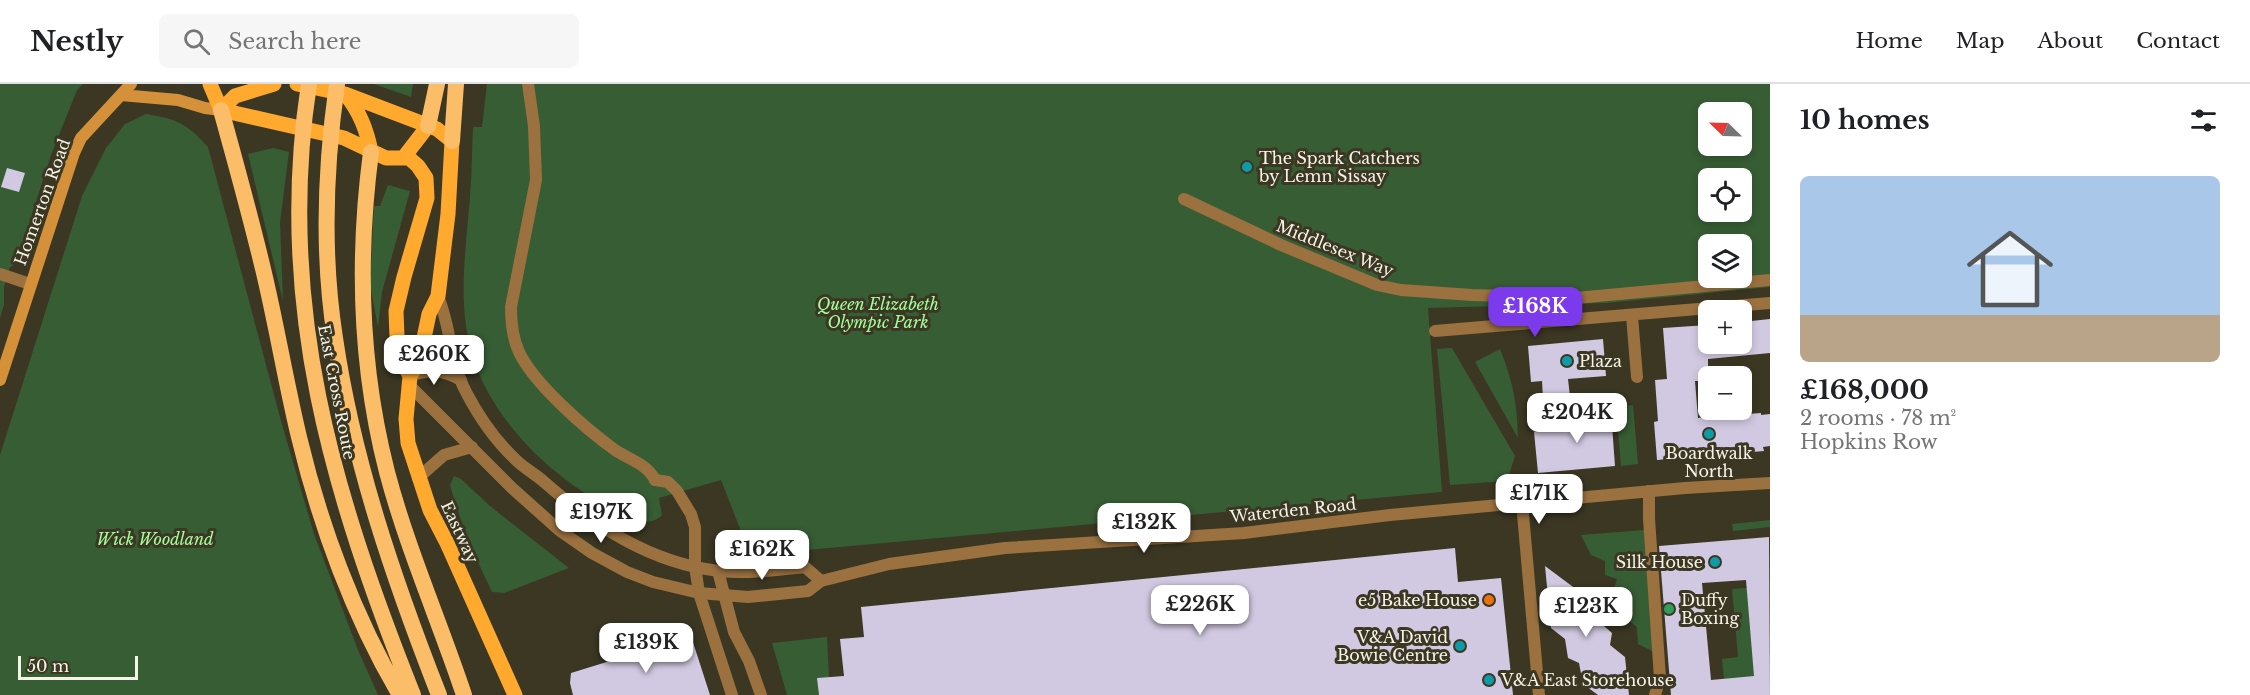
<!DOCTYPE html>
<meta charset="utf-8">
<style>
body{margin:0;font-family:"Libre Baskerville",serif;background:#f6f6f6;color:#202124;height:100vh;display:flex;flex-direction:column;font-size:22px;white-space:nowrap}
*{box-sizing:border-box;margin:0}
p{font-size:20px;color:#757577}
.icon{flex:none;width:33px;height:33px;fill:none;stroke:currentColor;stroke-width:2;stroke-linecap:round;stroke-linejoin:round}
.map{position:relative;flex:1;overflow:hidden}
.side{display:flex;flex-direction:column;background:#fff;width:480px}
.side>*{flex:none}
.needle{width:39px;rotate:293deg}
.tools{position:absolute;left:1698px;top:18px;display:grid;gap:12px}
.tools a{display:grid;place-items:center;width:54px;height:54px;border-radius:9px;background:#fff;box-shadow:0 3px 9px #0003;font-size:30px}
.scale{position:absolute;left:18px;bottom:15px;width:120px;box-sizing:border-box;padding-left:6px;border:3px solid #f6f4e7;border-top:0;font-size:16px;line-height:21px;white-space:nowrap;color:#f6f4e7;-webkit-text-stroke:4px #3b3723;paint-order:stroke}
.price{position:absolute;translate:-50% -51px;padding:0 14px;border-radius:12px;background:#fff;color:#222;font-size:20px;line-height:39px;filter:drop-shadow(0 2px 3px #0008)}
.price::after{content:'';position:absolute;left:50%;top:36px;width:18px;height:14px;margin-left:-9px;background:inherit;clip-path:polygon(0 0,100% 0,50% 100%)}
.price.active{background:#7c3aed;color:#fff}
ul{padding:0;list-style:none}
li{display:grid;align-content:center;gap:12px;height:318px;padding:0 30px}
li span{display:grid;place-items:center;height:186px;border-radius:9px;color:#555}
li>.icon{margin-inline-start:auto}
span .icon{width:108px;height:108px;fill:#fffc;stroke-width:1}
li b{font-size:26px}
h2{display:flex;justify-content:space-between;align-items:center;height:72px;padding:0 30px;font-size:26px}
header{display:flex;align-items:center;gap:36px;box-sizing:border-box;height:84px;padding:0 30px;background:#fff;border-bottom:2px solid #e0e0e0}
header strong{font-size:28px}
nav{display:flex;gap:33px;margin-inline-start:auto;font-size:21px}
.search{width:420px;height:54px;background:#f6f6f6;display:flex;align-items:center;gap:15px;box-sizing:border-box;padding:0 21px;border-radius:9px;color:#757577;font-size:22px}
main{display:flex;flex:1;min-height:0}
.map>svg:first-child{display:block}
</style>
<header>
<strong>Nestly</strong>
<div class="search"><svg class="icon" aria-label="search" viewBox="0 0 24 24"><circle cx="10" cy="10" r="6"/><path d="M15 15l6 6"/></svg>Search here</div>
<nav><a>Home</a><a>Map</a><a>About</a><a>Contact</a></nav>
</header>
<main>
<div class="map">
<svg width="1770" height="611" viewBox="0 0 1770 611">
<rect width="100%" height="100%" fill="#3b3723"/>
<!-- green -->
<path fill="#375d34" fill-rule="evenodd" d="M0 0H83L77 6 51 71 16 180 10 183 4 203V221L0 234Z
M374 0H413L411 13Z
M487 0H1770V203L1606 219 1428 224 1442 408 785 468 771 462H754L746 460 721 396 659 414 662 431C645 448 619 429 601 419 545 387 488 331 471 266 456 212 468 153 471 98 472 80 472 62 473 43H482ZM1708 28H1742V62H1708ZM1708 94H1742V128H1708ZM1708 160H1742V194H1708Z
M146 30C178 35 187 40 208 63L281 337 314 450 358 566 378 611H0V371L82 112 106 64 125 40Z
M273 64 289 68 280 138 283 217 248 70Z
M388 101 410 107 382 208 378 243 370 201 374 122H380Z
M1452 264 1515 372 1507 397 1450 401 1437 265Z
M1500 265C1513 298 1517 318 1518 354L1475 278Z
M1633 321 1638 380 1621 382 1616 323Z
M454 392 461 395 490 422 569 484 504 509 492 508C475 473 460 438 450 401Z
M1770 436V443L1733 447 1732 440Z
M1644 446 1654 568 1638 560 1637 543 1625 534 1610 518 1617 495 1605 491V477L1591 471 1581 451Z
M1747 504 1753 571 1770 570V591L1724 595 1722 575 1738 573 1732 505Z
M827 553 829 593 818 595 819 611H787L772 559Z"/>
<!-- building -->
<path fill="#d1c9e1" fill-rule="evenodd" d="M7 84 25 89 19 108 1 103Z
M1770 235V269L1708 275V297H1695L1698 334 1761 329V331L1770 330V362L1763 363 1764 367 1657 376 1654 338 1658 337 1655 296 1667 295 1663 244 1708 241V260H1742V238Z
M1603 255 1606 292 1568 295 1570 313 1543 315 1542 297 1531 298 1528 262Z
M1602 324 1604 342 1612 341 1615 382 1538 389 1534 348 1571 345 1569 327Z
M1769 453 1770 611H1671L1659 462ZM1746 496 1754 592 1711 596 1702 499Z
M1455 464 1458 498 1501 494 1513 611H819L817 594 844 592 840 555 864 553 861 523Z
M1545 482 1596 520 1597 536 1612 549 1610 561 1625 573 1629 611H1598L1583 600 1579 579 1568 574 1565 555 1551 544Z
M691 552 710 611H573L570 599 571 589Z"/>
<g fill="none" stroke-linecap="round" stroke-linejoin="round">
<!-- pedestrian -->
<path stroke="#9b713f" stroke-width="12" d="M528 0 534 42 536 96 511 223C511 238 512 253 519 268 534 300 586 345 615 366 630 376 647 380 655 396
M1184 115 1281 161 1377 201 1401 206 1472 211 1576 214 1770 196
M1649 407V435L1660 594 1655 611"/>
<!-- minor -->
<path stroke="#9b713f" stroke-width="12" d="M0 190 30 200
M1632 232 1637 293
M1435 247 1770 219
M655 396 668 398 677 407 691 430 695 443V482L699 509 732 611
M1522 419 1539 611
M718 487 734 548 749 577 761 611"/>
<!-- tertiary -->
<path stroke="#9b713f" stroke-width="12" d="M438 212C451 243 450 278 466 308 479 333 494 355 514 374 522 383 534 389 543 397 593 441 650 479 719 487 747 490 777 486 805 483L821 497
M410 292C429 285 443 286 461 296
M410 302 512 404 559 446 592 469 627 488 653 498 699 509 748 513 808 507 821 497 889 480 1005 464 1244 449 1390 431 1685 404 1770 399
M418 394 444 371 472 363"/>
<!-- secondary -->
<path stroke="#d4913a" stroke-width="12" d="M121 11 178 16 205 24 221 26
M0 296 74 69 81 54 131 0"/>
<!-- primary -->
<path stroke="#ffa92e" stroke-width="15" d="M210 0 221 26
M297 0 345 10 437 45 452 57 448 130 438 212 429 230 419 278 410 292
M346 11C360 28 367 46 371 68
M221 26 344 54 386 74H409L418 82 426 94 427 114 404 193 396 227 397 253 403 279 410 292 406 335 408 359 430 426 447 459 515 611
M221 26 235 12 274 0
M404 73 428 42"/>
<!-- trunk -->
<path stroke="#fcbd68" stroke-width="16" d="M309 0C275 219 333 410 413 611
M337 0C325 84 322 170 335 254 353 377 394 496 439 611
M221 26C236 80 251 134 264 189 277 244 286 299 299 353 320 441 354 533 400 611
M428 42 437 0
M452 57 456 0
M371 68C357 175 360 283 387 388 407 464 439 536 464 611"/>
</g>
<!-- markers -->
<g fill="#0f9aa8" stroke="#3b3723" stroke-width="2">
<circle cx="1247" cy="83" r="6"/>
<circle cx="1567" cy="277" r="6"/>
<circle cx="1709" cy="350" r="6"/>
<circle cx="1715" cy="478" r="6"/>
<circle cx="1460" cy="562" r="6"/>
<circle cx="1489" cy="596" r="6"/>
</g>
<circle fill="#e8710a" stroke="#3b3723" stroke-width="2" cx="1489" cy="516" r="6"/>
<circle fill="#2e9e5b" stroke="#3b3723" stroke-width="2" cx="1669" cy="525" r="6"/>
<g text-anchor="middle" dominant-baseline="central" stroke-width="6" stroke-linejoin="round" paint-order="stroke">
<!-- poi labels -->
<g font-size="16" fill="#f6f4e7" stroke="#3b3723" text-anchor="start">
<text x="1259" y="74">The Spark Catchers<tspan x="1259" dy="18">by Lemn Sissay</tspan></text>
<text x="1579" y="277">Plaza</text>
<text x="1709" y="369" text-anchor="middle">Boardwalk<tspan x="1709" dy="18">North</tspan></text>
<text x="1703" y="478" text-anchor="end">Silk House</text>
<text x="1477" y="516" text-anchor="end">e5 Bake House</text>
<text x="1681" y="516">Duffy<tspan x="1681" dy="18">Boxing</tspan></text>
<text x="1448" y="553" text-anchor="end">V&amp;A David<tspan x="1448" dy="18">Bowie Centre</tspan></text>
<text x="1501" y="596">V&amp;A East Storehouse</text>
</g>
<!-- street labels -->
<g font-size="16" fill="#f6f4e7" stroke="#3b3723">
<text transform="translate(42 118) rotate(-70)">Homerton Road</text>
<text transform="translate(1335 164) rotate(22)">Middlesex Way</text>
<text transform="translate(337 308) rotate(79)">East Cross Route</text>
<text transform="translate(1293 426) rotate(-6)">Waterden Road</text>
<text transform="translate(460 448) rotate(65)">Eastway</text>
</g>
<!-- park labels -->
<g font-size="16" font-style="italic" fill="#a2fe9b" stroke="#3b3723">
<text x="878" y="220">Queen Elizabeth<tspan x="878" dy="18">Olympic Park</tspan></text>
<text x="155" y="455">Wick Woodland</text>
</g>
</g>
</svg>
<div class="tools">
<a><svg class="needle" viewBox="-14 -14 28 28"><path d="M0-13l5 13h-10z" fill="#e53935"/><path d="M0 13l5-13h-10z" fill="#757577"/></svg></a>
<a><svg class="icon" aria-label="locate" viewBox="0 0 24 24"><circle cx="12" cy="12" r="6"/><path d="M12 2v4M12 18v4M2 12h4M18 12h4"/></svg></a>
<a><svg class="icon" aria-label="layers" viewBox="0 0 24 24"><path d="M12 4l9 5-9 5-9-5zM3 14l9 5 9-5"/></svg></a>
<a>+</a>
<a>−</a>
</div>
<div class="scale">50 m</div>
<b class="price active" style="left:1535px;top:254px">£168K</b>
<b class="price" style="left:434px;top:302px">£260K</b>
<b class="price" style="left:1577px;top:360px">£204K</b>
<b class="price" style="left:1539px;top:441px">£171K</b>
<b class="price" style="left:601px;top:460px">£197K</b>
<b class="price" style="left:1144px;top:470px">£132K</b>
<b class="price" style="left:762px;top:497px">£162K</b>
<b class="price" style="left:1200px;top:552px">£226K</b>
<b class="price" style="left:1586px;top:554px">£123K</b>
<b class="price" style="left:646px;top:590px">£139K</b>
</div>
<section class="side">
<h2>10 homes<svg class="icon" aria-label="filters" viewBox="0 0 24 24"><path d="M4 7h16M4 17h16"/><circle cx="9" cy="7" r="2"/><circle cx="15" cy="17" r="2"/></svg></h2>
<ul>
<li><span style="background:linear-gradient(#a9c7e8 75%,#b9a48a 0)"><svg class="icon" aria-label="home" viewBox="0 0 24 24"><path d="M3 11l9-7 9 7M6 9v11h12V9"/></svg></span><div><b>£168,000</b><p>2 rooms · 78 m²</p><p>Hopkins Row</p></div></li>
</ul>
</section>
</main>
